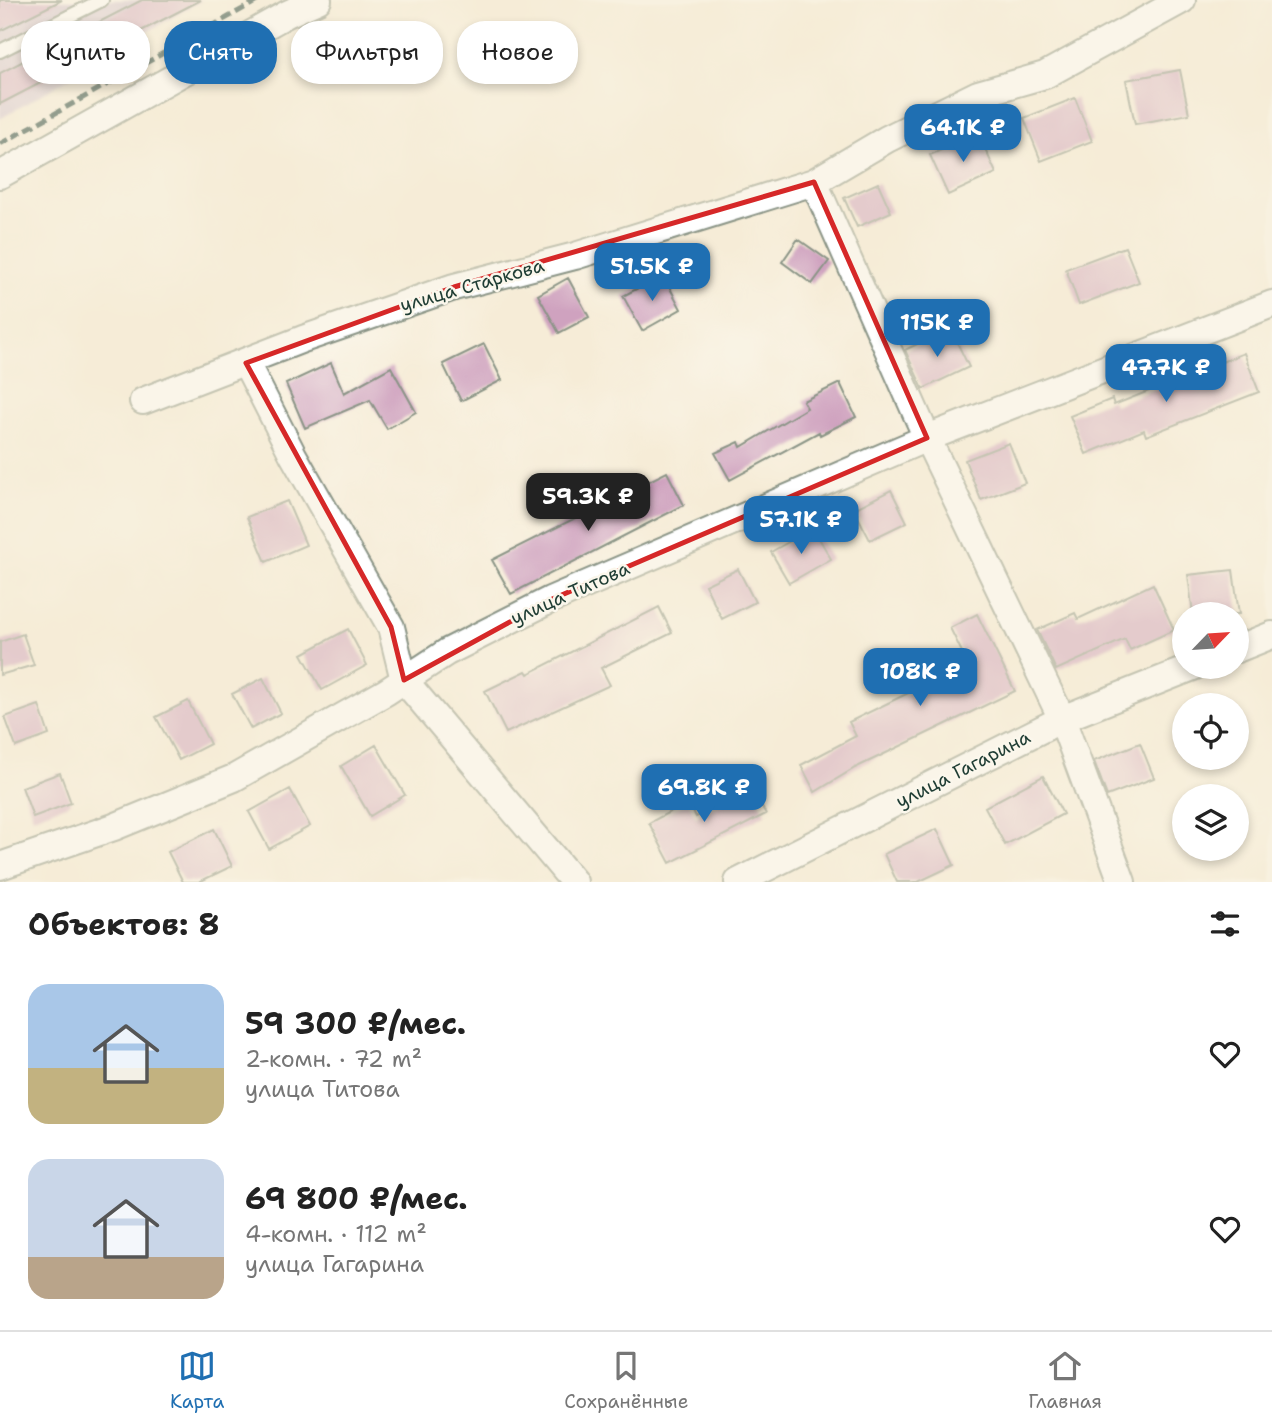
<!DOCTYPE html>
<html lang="ru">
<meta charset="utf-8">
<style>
body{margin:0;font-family:"Shantell Sans",sans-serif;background:#f2f2f2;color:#222;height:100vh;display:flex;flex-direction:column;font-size:26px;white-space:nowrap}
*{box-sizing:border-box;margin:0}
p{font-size:23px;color:#767676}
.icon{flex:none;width:38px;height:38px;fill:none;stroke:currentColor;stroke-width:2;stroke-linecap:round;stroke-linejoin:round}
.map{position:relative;height:882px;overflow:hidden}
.sheet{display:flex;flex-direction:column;background:#fff;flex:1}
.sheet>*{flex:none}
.hud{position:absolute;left:21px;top:21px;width:700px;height:63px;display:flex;gap:14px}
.needle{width:46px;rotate:65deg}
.tools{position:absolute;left:1172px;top:602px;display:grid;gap:14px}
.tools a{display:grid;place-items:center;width:77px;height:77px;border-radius:50%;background:#fff;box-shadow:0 4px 10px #0003;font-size:35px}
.price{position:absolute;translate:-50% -60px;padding:0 16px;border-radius:14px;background:#1f6fb2;color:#fff;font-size:23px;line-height:46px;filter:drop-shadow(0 2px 4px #0008)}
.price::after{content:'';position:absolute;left:50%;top:42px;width:21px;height:16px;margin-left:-10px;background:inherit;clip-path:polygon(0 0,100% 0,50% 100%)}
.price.on{background:#222;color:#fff}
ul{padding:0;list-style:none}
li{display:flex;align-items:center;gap:21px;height:175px;padding:0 28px}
li span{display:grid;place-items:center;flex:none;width:196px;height:140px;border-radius:21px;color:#555}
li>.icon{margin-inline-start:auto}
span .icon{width:84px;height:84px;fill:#fffc;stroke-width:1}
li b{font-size:30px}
h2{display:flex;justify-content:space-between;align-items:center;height:84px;padding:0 28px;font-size:30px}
.tag{padding:0 24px;border-radius:28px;background:#fff;box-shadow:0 4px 10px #0003;font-size:24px;line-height:63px}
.tag.on{background:#1f6fb2;color:#fff}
.tab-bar{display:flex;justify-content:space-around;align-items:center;height:98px;border-top:2px solid #e0e0e0;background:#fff;font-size:19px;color:#767676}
.tab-bar a{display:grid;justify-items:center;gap:4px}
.tab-bar .on{color:#1f6fb2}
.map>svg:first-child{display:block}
</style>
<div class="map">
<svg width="1272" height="882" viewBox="0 0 1272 882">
<rect width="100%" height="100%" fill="#fbf7ec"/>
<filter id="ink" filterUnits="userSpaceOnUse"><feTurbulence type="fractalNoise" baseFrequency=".0143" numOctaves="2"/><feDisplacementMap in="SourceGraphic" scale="14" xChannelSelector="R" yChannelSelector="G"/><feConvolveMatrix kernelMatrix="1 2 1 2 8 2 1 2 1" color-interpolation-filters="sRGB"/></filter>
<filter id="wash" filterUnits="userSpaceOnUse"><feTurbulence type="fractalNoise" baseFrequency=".00686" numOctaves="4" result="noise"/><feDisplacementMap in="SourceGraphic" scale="28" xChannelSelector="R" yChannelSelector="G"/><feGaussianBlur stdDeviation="1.57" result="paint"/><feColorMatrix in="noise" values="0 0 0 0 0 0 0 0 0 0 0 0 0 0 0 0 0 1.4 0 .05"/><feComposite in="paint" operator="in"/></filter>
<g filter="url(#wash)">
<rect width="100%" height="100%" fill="#f6ecd7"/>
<!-- industrial -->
<path fill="#cebed1" d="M0 0H202L0 119Z"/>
<g id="blocks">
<!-- building -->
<path fill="#cfa2bf" d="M0 0H62L0 31Z
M142 0H201L0 104V73Z
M1180 70 1189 114 1135 124 1126 80Z
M1075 98 1092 141 1041 161 1024 118Z
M978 133 996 173 948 195 930 155Z
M878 183 891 212 857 227 844 198Z
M798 239 829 261 812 284 782 262Z
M1125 247 1139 282 1079 305 1066 269Z
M663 275 681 309 642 331 623 296Z
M568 278 589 317 559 333 538 295Z
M950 328 969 367 923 389 905 350Z
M484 344 502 380 461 401 443 364Z
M1244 353 1259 392 1146 436 1144 430 1086 454 1070 416 1112 399 1114 405Z
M331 363 344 393 391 367 416 412 387 429 370 400 305 428 286 384Z
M840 383 856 417 820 435 819 432 730 480 715 453 739 442 741 447 807 408 803 401Z
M1009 443 1025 483 981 500 965 460Z
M667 472 684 505 511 594 492 560Z
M891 490 907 522 870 540 854 509Z
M287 501 306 545 266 562 247 517Z
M813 528 831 559 789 583 771 552Z
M738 569 755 602 722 619 705 585Z
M1233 570 1239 614H1193L1188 575Z
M1153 584 1174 630 1130 650 1125 639 1056 670 1037 630 1075 613 1078 619Z
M659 607 672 633 601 668 610 685 506 733 485 691 526 671 528 674Z
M977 614 1015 691 855 768 815 792 801 765 856 736 849 722 968 664 950 628Z
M348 629 367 665 322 690 302 654Z
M23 634 34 665 0 675V642Z
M263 678 281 713 251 729 232 694Z
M188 701 210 744 179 760 156 717Z
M39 705 49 735 16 747 5 717Z
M1140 743 1154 778 1107 796 1094 761Z
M376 745 405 795 370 816 341 766Z
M60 773 71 803 33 817 22 787Z
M1043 776 1063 814 1005 845 985 807Z
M750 786 766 814 670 863 649 823 688 802 696 817Z
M290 789 310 826 269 849 249 812Z
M214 829 232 866 199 882H183L168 852Z
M937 829 954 865 918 882H897L884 854Z"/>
</g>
</g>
<g filter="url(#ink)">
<use href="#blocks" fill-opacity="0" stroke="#8a9486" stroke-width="2"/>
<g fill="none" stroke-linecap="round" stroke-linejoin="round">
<defs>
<path id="lane" d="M0 51 102 0"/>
<path id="street" d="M0 175 287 14 318 0
M814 182 927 438 1062 719 1122 882
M246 363 293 455 391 627 404 680 574 882
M143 401 303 339 454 287 575 256 814 182 887 139 978 94 1045 75 1182 0
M1237 649 1272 635
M0 866 114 827 234 778 386 692 447 652 550 600 927 438 1272 304
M738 882 1062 719 1193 667"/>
</defs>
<!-- lane casing -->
<use href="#lane" stroke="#8a9486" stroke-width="16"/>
<!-- street casing -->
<use href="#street" stroke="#8a9486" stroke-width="30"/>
<!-- lane -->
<use href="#lane" stroke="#fff" stroke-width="12"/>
<!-- street -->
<use href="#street" stroke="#fff" stroke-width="26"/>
<!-- rail -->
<path stroke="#1f3d34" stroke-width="5" stroke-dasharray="10 5" stroke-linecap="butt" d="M0 144 259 0"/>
</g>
</g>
<!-- marked area -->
<path d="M0 0H1272V882H0ZM814 182 927 438 550 600 404 680 391 627 246 363 454 287Z" fill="#f6ecd7" fill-opacity=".55" fill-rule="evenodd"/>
<path fill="none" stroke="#d62828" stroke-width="5" stroke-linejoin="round" d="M814 182 927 438 550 600 404 680 391 627 246 363 454 287Z"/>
<g text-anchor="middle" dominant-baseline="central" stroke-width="5" stroke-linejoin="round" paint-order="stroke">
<!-- street labels -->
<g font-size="19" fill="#1f3d34" stroke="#fbf7ec">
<text transform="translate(472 285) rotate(-16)">улица Старкова</text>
<text transform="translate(570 593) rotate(-24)">улица Титова</text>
<text transform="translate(963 769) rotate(-27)">улица Гагарина</text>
</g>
</g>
</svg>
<div class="tools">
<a><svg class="needle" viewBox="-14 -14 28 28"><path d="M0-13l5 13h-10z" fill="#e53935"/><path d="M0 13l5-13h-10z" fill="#767676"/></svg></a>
<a><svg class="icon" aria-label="locate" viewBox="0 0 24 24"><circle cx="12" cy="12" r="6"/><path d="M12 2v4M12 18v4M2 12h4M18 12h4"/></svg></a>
<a><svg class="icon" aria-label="layers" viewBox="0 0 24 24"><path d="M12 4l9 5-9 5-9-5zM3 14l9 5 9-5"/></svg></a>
</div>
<b class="price" style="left:963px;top:164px">64.1K ₽</b>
<b class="price" style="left:652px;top:303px">51.5K ₽</b>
<b class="price" style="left:937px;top:359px">115K ₽</b>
<b class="price" style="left:1166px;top:404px">47.7K ₽</b>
<b class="price on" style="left:588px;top:533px">59.3K ₽</b>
<b class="price" style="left:801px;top:556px">57.1K ₽</b>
<b class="price" style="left:920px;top:708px">108K ₽</b>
<b class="price" style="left:704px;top:824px">69.8K ₽</b>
<div class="hud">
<a class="tag">Купить</a>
<a class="tag on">Снять</a>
<a class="tag">Фильтры</a>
<a class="tag">Новое</a>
</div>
</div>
<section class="sheet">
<h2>Объектов: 8<svg class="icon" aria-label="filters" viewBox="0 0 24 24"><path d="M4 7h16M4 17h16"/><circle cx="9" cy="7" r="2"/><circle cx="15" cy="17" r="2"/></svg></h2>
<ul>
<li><span style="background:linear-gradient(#a9c7e8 60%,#c2b280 0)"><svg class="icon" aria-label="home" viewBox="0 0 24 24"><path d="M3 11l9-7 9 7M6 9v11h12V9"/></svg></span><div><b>59 300 ₽/мес.</b><p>2-комн. · 72 m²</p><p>улица Титова</p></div><svg class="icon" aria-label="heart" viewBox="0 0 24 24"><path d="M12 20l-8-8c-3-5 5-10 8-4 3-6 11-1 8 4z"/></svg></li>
<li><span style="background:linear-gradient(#c9d6e8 70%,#b9a48a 0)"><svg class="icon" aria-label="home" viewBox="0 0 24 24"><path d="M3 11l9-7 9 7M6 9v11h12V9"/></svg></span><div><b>69 800 ₽/мес.</b><p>4-комн. · 112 m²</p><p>улица Гагарина</p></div><svg class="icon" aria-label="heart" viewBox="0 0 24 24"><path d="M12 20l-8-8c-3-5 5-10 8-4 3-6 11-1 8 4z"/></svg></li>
</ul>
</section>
<nav class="tab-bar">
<a class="on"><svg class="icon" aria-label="map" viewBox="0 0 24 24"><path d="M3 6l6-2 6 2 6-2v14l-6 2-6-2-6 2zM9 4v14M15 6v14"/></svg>Карта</a>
<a><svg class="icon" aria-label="saved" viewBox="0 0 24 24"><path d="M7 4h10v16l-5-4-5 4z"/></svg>Сохранённые</a>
<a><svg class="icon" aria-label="home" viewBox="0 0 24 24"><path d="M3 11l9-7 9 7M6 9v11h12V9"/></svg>Главная</a>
</nav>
